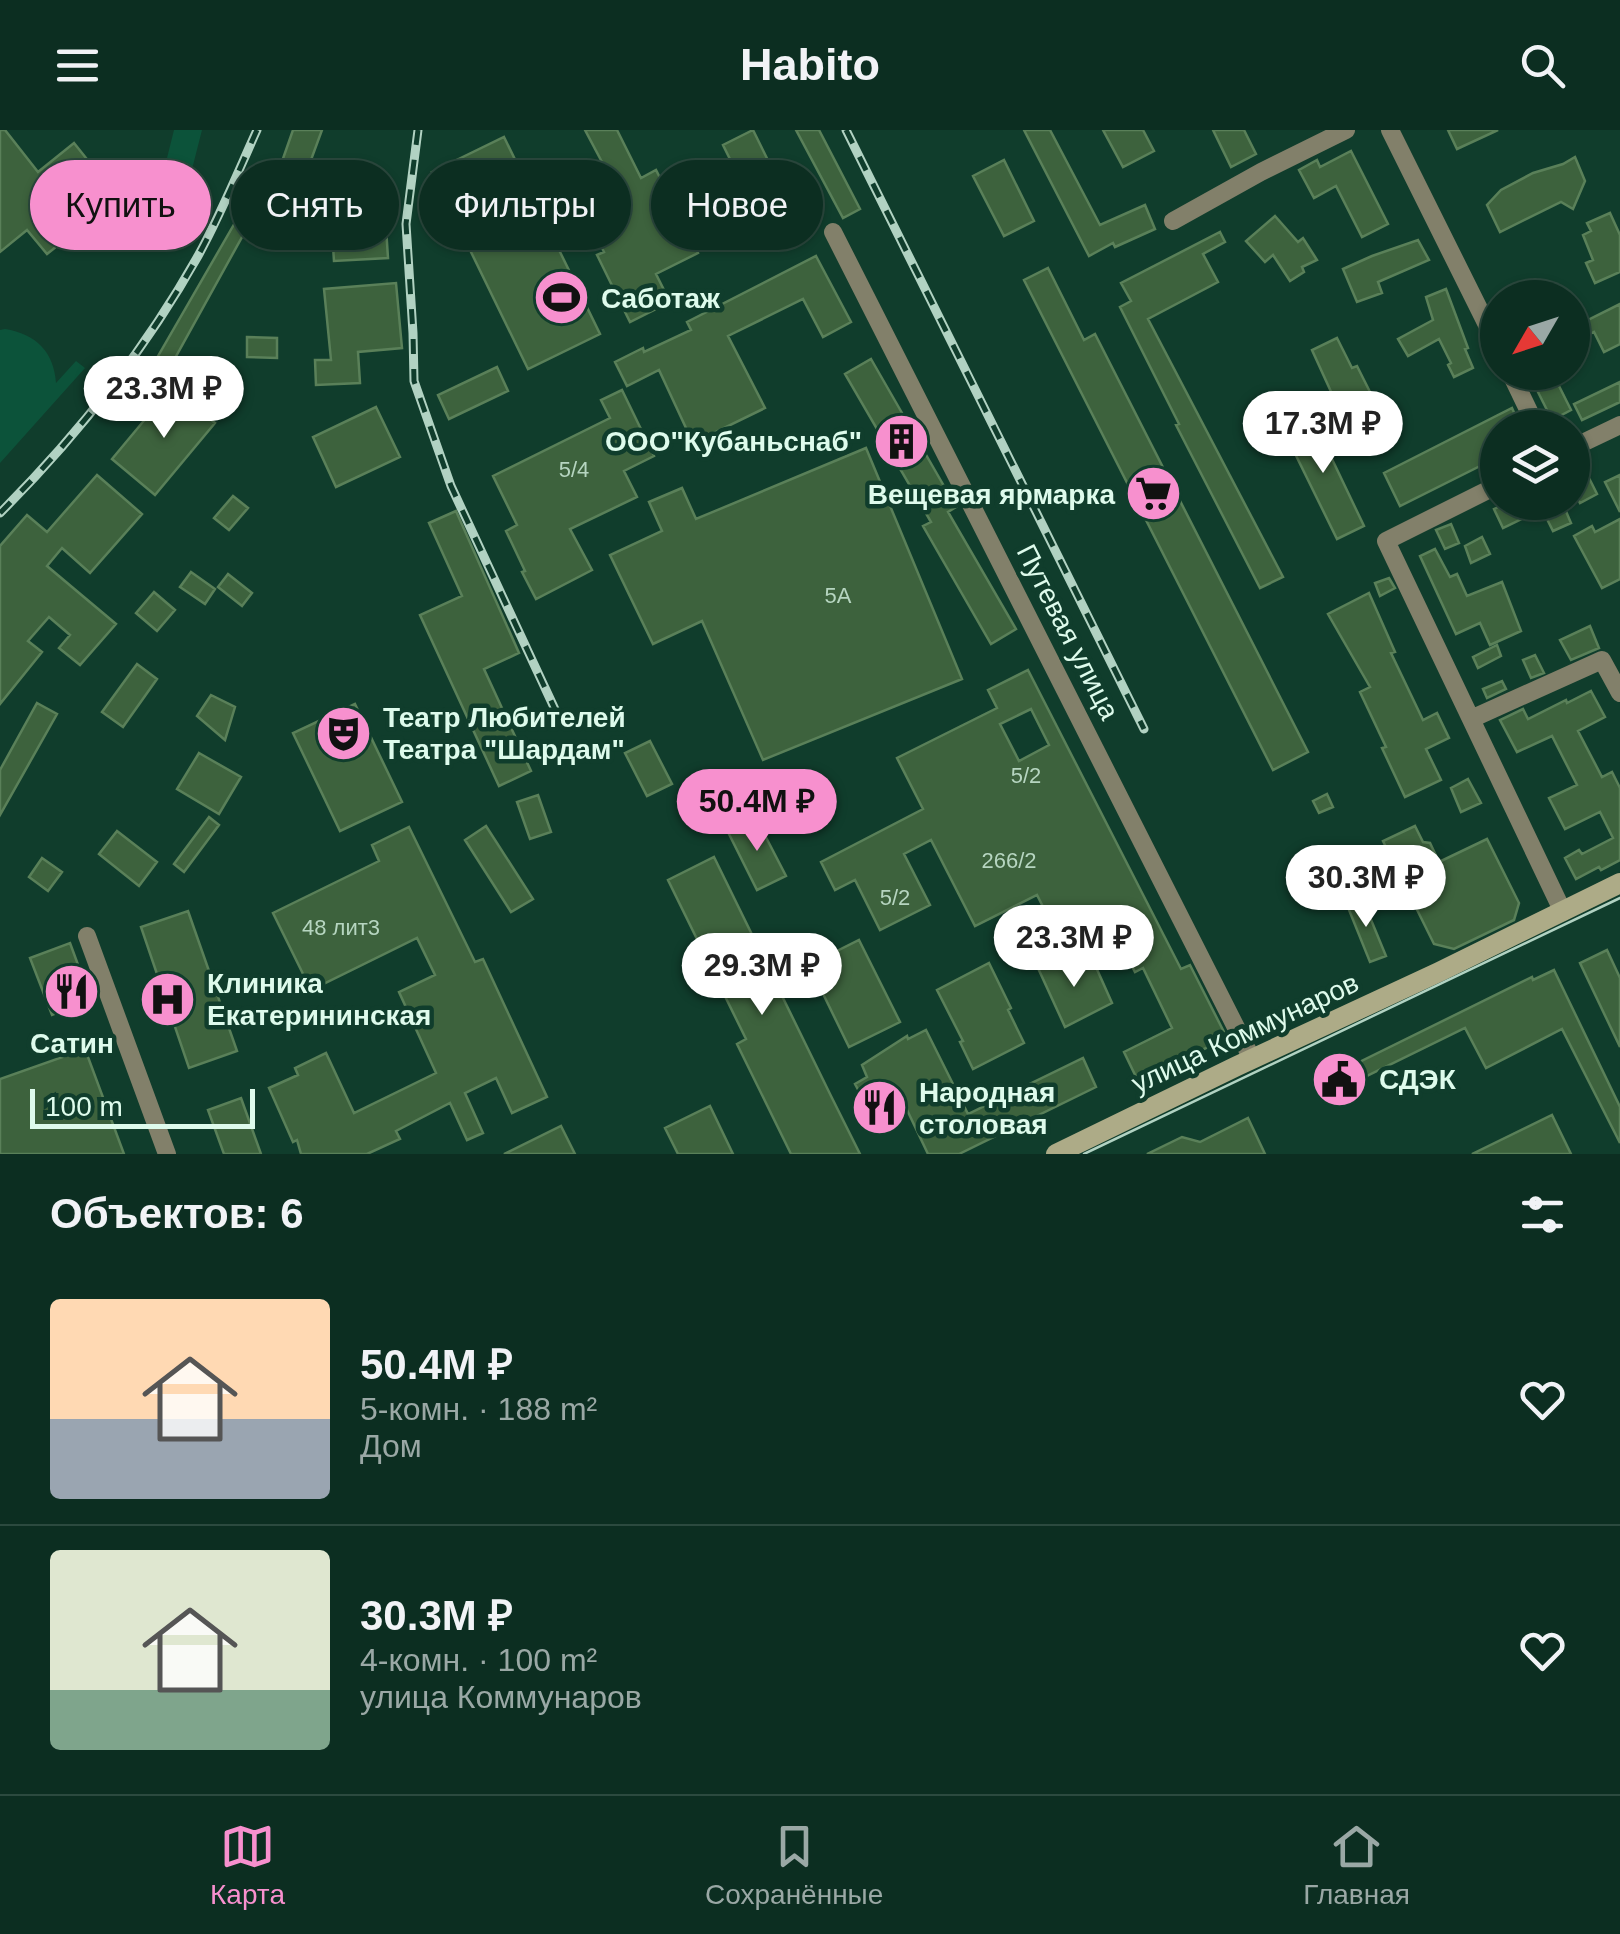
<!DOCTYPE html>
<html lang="ru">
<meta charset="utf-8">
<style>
body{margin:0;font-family:Helvetica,sans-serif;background:#1a3a2e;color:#f1f3f6;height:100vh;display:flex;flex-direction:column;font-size:38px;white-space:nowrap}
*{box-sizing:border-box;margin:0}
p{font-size:32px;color:#9aa8a5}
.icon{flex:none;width:55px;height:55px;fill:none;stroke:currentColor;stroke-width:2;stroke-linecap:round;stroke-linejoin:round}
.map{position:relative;height:1024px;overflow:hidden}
.side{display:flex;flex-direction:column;background:#0c2e21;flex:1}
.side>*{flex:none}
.hud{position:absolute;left:30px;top:30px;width:1000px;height:90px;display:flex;gap:20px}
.needle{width:65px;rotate:231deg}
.buttons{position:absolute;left:1480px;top:150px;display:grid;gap:20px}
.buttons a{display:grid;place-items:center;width:110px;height:110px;border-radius:50%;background:#0c2e21;box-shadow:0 2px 8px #0004,0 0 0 2px #2c4a3f;font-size:50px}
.scale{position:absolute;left:30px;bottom:25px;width:225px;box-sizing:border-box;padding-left:10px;border:5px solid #defbec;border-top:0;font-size:28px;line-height:35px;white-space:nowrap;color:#defbec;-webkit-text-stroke:8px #103d2c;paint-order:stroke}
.price{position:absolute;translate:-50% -85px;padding:0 22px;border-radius:35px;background:#fff;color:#222;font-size:32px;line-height:65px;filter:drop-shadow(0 2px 5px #0008)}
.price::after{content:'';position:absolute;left:50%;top:60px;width:30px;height:22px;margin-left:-15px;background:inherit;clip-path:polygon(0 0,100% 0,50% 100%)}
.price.current{background:#f790ce;color:#111}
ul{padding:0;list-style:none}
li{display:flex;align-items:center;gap:30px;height:250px;padding:0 50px}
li+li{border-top:2px solid #2c4a3f}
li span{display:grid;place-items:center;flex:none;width:280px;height:200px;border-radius:10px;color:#555}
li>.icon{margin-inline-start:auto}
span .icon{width:120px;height:120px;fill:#fffc;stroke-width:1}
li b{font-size:42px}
h2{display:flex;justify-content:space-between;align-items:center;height:120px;padding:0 50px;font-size:42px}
.pill{padding:0 35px;border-radius:45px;background:#0c2e21;box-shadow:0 2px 8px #0004,0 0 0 2px #2c4a3f;font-size:35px;line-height:90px}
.pill.current{background:#f790ce;color:#111}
header{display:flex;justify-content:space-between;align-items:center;height:130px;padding:0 50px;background:#0c2e21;font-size:45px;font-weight:700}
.menu{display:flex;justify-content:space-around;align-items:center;height:140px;border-top:2px solid #2c4a3f;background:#0c2e21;font-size:28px;color:#9aa8a5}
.menu a{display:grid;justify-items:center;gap:5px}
.menu .current{color:#f790ce}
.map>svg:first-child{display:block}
</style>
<header><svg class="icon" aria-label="menu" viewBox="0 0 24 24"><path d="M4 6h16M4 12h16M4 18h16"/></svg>Habito<svg class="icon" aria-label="search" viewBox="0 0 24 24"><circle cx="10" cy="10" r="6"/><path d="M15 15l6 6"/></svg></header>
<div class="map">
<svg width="1620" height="1024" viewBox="0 0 1620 1024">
<rect width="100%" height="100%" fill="#103d2c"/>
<!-- green -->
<path fill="#0c533a" d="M174 0H202L188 55 162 48Z
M5 199C36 204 54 222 56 253L76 231 85 238 0 333V200Z"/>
<!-- building -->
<path fill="#3d623d" stroke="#5a8059" stroke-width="2.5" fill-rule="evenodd" d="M0 0H5L38 42 74 13 98 43 61 72 81 97 47 124 27 100 0 122Z
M293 0H322L304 49 279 40Z
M585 0H617L641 48 656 40 698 123 656 144 670 172 630 192 597 125 604 122 569 51 603 34Z
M753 0 798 91 768 106 723 15Z
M796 0H819L860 79 843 88Z
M1024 0H1050L1100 95 1145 75 1155 99 1115 117 1113 113 1089 126Z
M1103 0H1143L1154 21 1123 37Z
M1213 0H1244L1256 24 1231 37Z
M1448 0H1498L1457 19Z
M504 7 600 204 528 239 432 42Z
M1351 21 1388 94 1362 107 1336 56 1314 68 1299 40 1317 30 1320 37Z
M1575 27 1585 51 1573 79 1561 72 1500 102 1487 75 1501 60 1533 43 1563 34Z
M1004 30 1034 91 1004 106 973 46Z
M385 82 388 128 334 131 331 86Z
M1610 83 1620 105V142L1595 153 1586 133 1593 130 1583 105 1591 101 1587 93Z
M240 84 252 89 164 248 150 240Z
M1275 86 1298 112 1303 108 1317 130 1302 137 1304 142 1290 151 1273 125 1265 132 1246 111Z
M1220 102 1225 112 1203 124 1218 152 1148 189 1283 447 1260 458 1176 295 1179 294 1120 177 1131 171 1121 153Z
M1418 110 1429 130 1378 152 1382 163 1357 172 1343 139 1372 126Z
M816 126 851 192 823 207 803 169 728 206 765 278 693 313 659 240 627 256 615 232 643 218 644 222 691 200 687 192Z
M1048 138 1084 210 1095 204 1308 622 1273 640 1024 150Z
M396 153 402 218 358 222 360 253 316 255 315 230H331L324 159Z
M1446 159 1468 218 1465 219 1473 238 1454 247 1448 235 1451 233 1439 209 1408 226 1398 209 1433 190 1426 167Z
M1620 174V214L1604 222 1594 202 1572 213V198Z
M247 207 277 208V228L247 227Z
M1337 208 1352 238 1357 236 1375 272 1343 288 1312 220Z
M871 229 956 377 948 382 1016 499 991 514 923 396 931 392 845 244Z
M497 237 508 261 449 289 438 265Z
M1528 242H1552L1571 280 1552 290Z
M1620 252V272L1582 290 1574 274Z
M172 257 215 293 155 365 112 329Z
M622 260 654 326 624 341 637 367 570 399 592 440 536 469 522 442 525 441 506 401 517 395 493 346 610 288 601 270Z
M376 277 400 327 336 357 313 307Z
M1512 278 1521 298H1498V327L1400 376 1384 343Z
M1310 283 1364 396 1337 409 1282 297Z
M866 318 962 549 763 630 702 491 653 514 610 425 662 401 649 372 682 358 696 389Z
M1587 344 1597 364 1580 373 1572 358V352Z
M97 345 142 384 90 443 62 418 47 436 116 494 80 535 59 518 70 505 49 487 28 511 42 522 0 574V416L27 385 47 402Z
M1620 345V382L1605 352Z
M233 366 248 378 229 400 214 388Z
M1509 372H1562L1571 393 1553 401 1542 379 1503 398 1494 379Z
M456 381 519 523 484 539 531 641 499 656 420 485 462 466 429 393Z
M1620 389V449L1602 458 1574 406 1592 396 1595 402Z
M1451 394 1459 413 1445 419 1436 400Z
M1482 407 1490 424 1471 433 1465 416Z
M1435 419 1450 447 1457 444 1467 466 1502 452 1521 501 1490 515 1480 493 1456 504 1420 426Z
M191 442 215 459 205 474 180 457Z
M228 444 252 463 242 476 218 457Z
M1389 448 1395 458 1380 466 1375 453Z
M154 462 175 480 157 501 136 483Z
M1369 463 1395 522 1391 523 1423 590 1437 583 1449 608 1426 619 1441 650 1405 667 1382 618 1386 617 1360 562 1370 557 1328 484Z
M1590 496 1599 518 1571 530 1560 510Z
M1497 515 1501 526 1478 538 1473 527Z
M1535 525 1544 543 1531 548 1523 530Z
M137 534 157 549 123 597 102 582Z
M1028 540 1181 839 1190 835 1227 908 1138 951 1124 922 1172 898 1143 838 1135 842 1115 804 1098 813 1092 801 1063 816 1037 765 975 796 931 710 904 724 930 775 880 800 855 750 835 760 821 732 923 679 897 628 997 578 988 560ZM1031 579 1049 615 1019 631 1000 594Z
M1502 551 1506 559 1487 568 1483 559Z
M1591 561 1605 587 1578 601 1602 647 1612 642 1620 658V730L1601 740 1599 737 1576 749 1565 728 1579 720 1582 724 1613 708 1600 682 1565 699 1549 668 1577 655 1552 606 1517 622 1500 590 1523 579 1528 589 1566 570 1567 573Z
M211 565 235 577 225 610 197 586Z
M37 573 57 584 0 685V640Z
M355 574 402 672 340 701 293 603Z
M650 611 672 654 647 666 625 623Z
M199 623 241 647 219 684 177 659Z
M1468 649 1481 673 1461 682 1451 658Z
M1327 664 1333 677 1319 683 1313 671Z
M538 665 551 702 530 709 517 672Z
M209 687 219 695 184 742 174 734Z
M756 688 786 746 757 760 728 702Z
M486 696 533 769 511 782 465 710Z
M1415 696 1423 712 1430 713 1439 732 1487 709 1519 773 1514 790 1454 819 1434 814 1383 711Z
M409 697 475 832 483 829 547 967 512 983 496 948 465 963 483 1003 467 1010 450 973 396 1001 400 1009 367 1024H301L297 1010 293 1012 269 958 298 945 295 938 326 923 354 983 436 943 399 862 435 845 417 808 311 860 273 783 379 731 372 715Z
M117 701 157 732 139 756 99 724Z
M714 727 831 966 860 1024H791L737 914 746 909 668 750Z
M42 728 62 742 48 761 29 747Z
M1362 768 1386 826 1370 832 1347 775Z
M188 781 237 921 189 938 141 797Z
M859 810 900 892 849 917 809 835Z
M70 813 91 870 52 885 30 828Z
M1607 820 1620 848V917L1580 833Z
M1068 824 1076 843 1095 835 1112 873 1065 897 1038 838Z
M989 833 1011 878 1008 880 1024 913 973 939 960 912 963 911 937 860Z
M1554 840 1620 977V1013L1562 899 1486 938 1465 898 1336 961 1329 947 1532 847 1533 850Z
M926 900 968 984 1083 928 1096 957 959 1024H928L898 961 880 972 873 962 862 967 855 954 867 947 862 935 907 906 908 909Z
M85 919 124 1024H0V949Z
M241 968 261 1024H224L208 980Z
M710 976 733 1024H678L665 998Z
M1552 985 1571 1024H1472Z
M1248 988 1265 1024H1147L1182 1007 1200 1012Z
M561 996 575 1024H504Z"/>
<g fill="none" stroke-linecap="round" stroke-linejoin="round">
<!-- street -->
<path stroke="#82806a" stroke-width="18" d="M1390 0 1498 217
M1173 91 1261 42 1346 0
M833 102 1252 929
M1510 242 1537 298
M1572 318 1620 295
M1498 355 1386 411 1563 782
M1471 589 1602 530 1620 563
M87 806 167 1024"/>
<!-- secondary -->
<path stroke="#adab87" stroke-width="20" d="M1056 1024 1237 936 1439 842 1620 753"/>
<!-- tram -->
<path stroke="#b1d2c2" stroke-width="2.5" d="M1084 1024 1620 768"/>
<defs>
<path id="rail" d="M418 0 406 94 413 203 414 251 451 356 559 588
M846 0 1144 599
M0 383C76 307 145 220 198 126 220 86 238 42 257 0"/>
</defs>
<!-- rail casing -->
<use href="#rail" stroke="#b1d2c2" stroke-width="9"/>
<!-- rail -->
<use href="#rail" stroke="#103d2c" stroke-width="5" stroke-dasharray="15" stroke-linecap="butt"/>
</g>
<!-- icons -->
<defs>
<symbol id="stadium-disc" viewBox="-11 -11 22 22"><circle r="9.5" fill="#f790ce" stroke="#103d2c"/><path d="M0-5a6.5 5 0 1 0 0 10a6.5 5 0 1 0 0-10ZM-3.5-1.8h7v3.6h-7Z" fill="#111"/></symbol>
<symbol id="building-disc" viewBox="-11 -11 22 22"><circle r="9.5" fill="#f790ce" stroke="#103d2c"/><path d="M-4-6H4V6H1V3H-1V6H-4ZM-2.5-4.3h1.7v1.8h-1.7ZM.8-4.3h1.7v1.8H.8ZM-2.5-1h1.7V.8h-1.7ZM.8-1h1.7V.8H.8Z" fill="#111"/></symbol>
<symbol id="supermarket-disc" viewBox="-11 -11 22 22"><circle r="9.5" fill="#f790ce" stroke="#103d2c"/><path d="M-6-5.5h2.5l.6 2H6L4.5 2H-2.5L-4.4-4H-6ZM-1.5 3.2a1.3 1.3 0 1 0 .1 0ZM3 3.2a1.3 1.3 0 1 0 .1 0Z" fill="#111"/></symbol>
<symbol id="theatre-disc" viewBox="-11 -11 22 22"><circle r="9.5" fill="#f790ce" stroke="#103d2c"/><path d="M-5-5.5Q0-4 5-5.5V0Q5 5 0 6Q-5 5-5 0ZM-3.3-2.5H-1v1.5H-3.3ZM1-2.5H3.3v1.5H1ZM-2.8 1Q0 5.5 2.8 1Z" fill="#111"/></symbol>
<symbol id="restaurant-disc" viewBox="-11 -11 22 22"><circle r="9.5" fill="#f790ce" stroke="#103d2c"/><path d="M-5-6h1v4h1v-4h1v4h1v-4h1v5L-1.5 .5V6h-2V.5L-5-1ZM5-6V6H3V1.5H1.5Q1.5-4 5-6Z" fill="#111"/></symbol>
<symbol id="hospital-disc" viewBox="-11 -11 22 22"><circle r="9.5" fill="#f790ce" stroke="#103d2c"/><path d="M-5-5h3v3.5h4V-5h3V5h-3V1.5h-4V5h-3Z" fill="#111"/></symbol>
<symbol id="civic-disc" viewBox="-11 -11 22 22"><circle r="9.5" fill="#f790ce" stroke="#103d2c"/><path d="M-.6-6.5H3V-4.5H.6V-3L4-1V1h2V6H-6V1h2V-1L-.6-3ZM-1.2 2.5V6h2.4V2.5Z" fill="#111"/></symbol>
</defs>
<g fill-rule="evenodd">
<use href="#stadium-disc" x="530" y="136" width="63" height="63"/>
<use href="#building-disc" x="870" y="280" width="63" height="63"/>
<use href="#supermarket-disc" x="1122" y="332" width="63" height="63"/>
<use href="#theatre-disc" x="312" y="572" width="63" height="63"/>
<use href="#restaurant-disc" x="40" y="830" width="63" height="63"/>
<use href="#hospital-disc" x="136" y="838" width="63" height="63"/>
<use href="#civic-disc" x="1308" y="918" width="63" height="63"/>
<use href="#restaurant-disc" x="848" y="946" width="63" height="63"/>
</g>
<g text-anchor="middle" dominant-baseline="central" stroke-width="9" stroke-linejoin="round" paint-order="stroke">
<!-- number labels -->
<g font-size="22" fill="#b6d5c0">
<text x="574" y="339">5/4</text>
<text x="838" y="465">5А</text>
<text x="1026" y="645">5/2</text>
<text x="1009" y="730">266/2</text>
<text x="895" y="767">5/2</text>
<text x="341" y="797">48 лит3</text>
</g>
<!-- poi labels -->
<g font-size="28" font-weight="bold" fill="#defbec" stroke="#103d2c" text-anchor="start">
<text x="601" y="168">Саботаж</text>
<text x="862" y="311" text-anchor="end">ООО"Кубаньснаб"</text>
<text x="1115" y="364" text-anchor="end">Вещевая ярмарка</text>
<text x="383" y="587">Театр Любителей<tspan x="383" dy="32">Театра "Шардам"</tspan></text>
<text x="207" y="853">Клиника<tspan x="207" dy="32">Екатерининская</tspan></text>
<text x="72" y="913" text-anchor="middle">Сатин</text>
<text x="1379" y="949">СДЭК</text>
<text x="919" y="962">Народная<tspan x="919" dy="32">столовая</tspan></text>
</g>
<!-- street labels -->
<g font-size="28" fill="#defbec" stroke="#103d2c">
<text transform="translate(1068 502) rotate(63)">Путевая улица</text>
<text transform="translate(1245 903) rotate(-25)">улица Коммунаров</text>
</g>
</g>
</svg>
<div class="buttons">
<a><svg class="needle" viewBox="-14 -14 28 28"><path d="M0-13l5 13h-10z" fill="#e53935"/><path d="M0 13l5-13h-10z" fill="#9aa8a5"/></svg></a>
<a><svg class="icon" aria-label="layers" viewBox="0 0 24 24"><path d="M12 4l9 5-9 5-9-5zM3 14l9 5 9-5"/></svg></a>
</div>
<div class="scale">100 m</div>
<b class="price" style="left:164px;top:311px">23.3M ₽</b>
<b class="price" style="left:1323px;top:346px">17.3M ₽</b>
<b class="price current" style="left:757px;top:724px">50.4M ₽</b>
<b class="price" style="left:1366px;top:800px">30.3M ₽</b>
<b class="price" style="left:1074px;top:860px">23.3M ₽</b>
<b class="price" style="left:762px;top:888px">29.3M ₽</b>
<div class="hud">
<a class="pill current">Купить</a>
<a class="pill">Снять</a>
<a class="pill">Фильтры</a>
<a class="pill">Новое</a>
</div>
</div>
<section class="side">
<h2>Объектов: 6<svg class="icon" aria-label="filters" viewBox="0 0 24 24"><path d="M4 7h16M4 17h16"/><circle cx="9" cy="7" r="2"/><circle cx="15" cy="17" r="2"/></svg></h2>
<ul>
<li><span style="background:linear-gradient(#ffd9b3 60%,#9aa5b1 0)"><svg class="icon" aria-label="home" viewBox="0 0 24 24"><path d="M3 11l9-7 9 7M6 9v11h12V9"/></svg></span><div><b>50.4M ₽</b><p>5-комн. · 188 m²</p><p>Дом</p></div><svg class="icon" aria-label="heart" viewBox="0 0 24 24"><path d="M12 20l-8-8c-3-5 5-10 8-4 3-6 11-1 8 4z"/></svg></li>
<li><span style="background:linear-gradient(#dfe7d0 70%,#7fa58c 0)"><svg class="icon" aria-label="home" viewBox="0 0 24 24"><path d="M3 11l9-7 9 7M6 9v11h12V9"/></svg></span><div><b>30.3M ₽</b><p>4-комн. · 100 m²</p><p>улица Коммунаров</p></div><svg class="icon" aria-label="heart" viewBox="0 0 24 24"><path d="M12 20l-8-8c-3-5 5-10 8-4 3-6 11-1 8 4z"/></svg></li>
</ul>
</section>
<nav class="menu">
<a class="current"><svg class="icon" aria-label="map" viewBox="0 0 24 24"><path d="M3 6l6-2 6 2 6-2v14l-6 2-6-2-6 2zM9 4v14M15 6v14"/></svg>Карта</a>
<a><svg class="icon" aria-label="saved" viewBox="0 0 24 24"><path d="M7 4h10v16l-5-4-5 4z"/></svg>Сохранённые</a>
<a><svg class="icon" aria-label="home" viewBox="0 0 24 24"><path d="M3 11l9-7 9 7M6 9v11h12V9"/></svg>Главная</a>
</nav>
